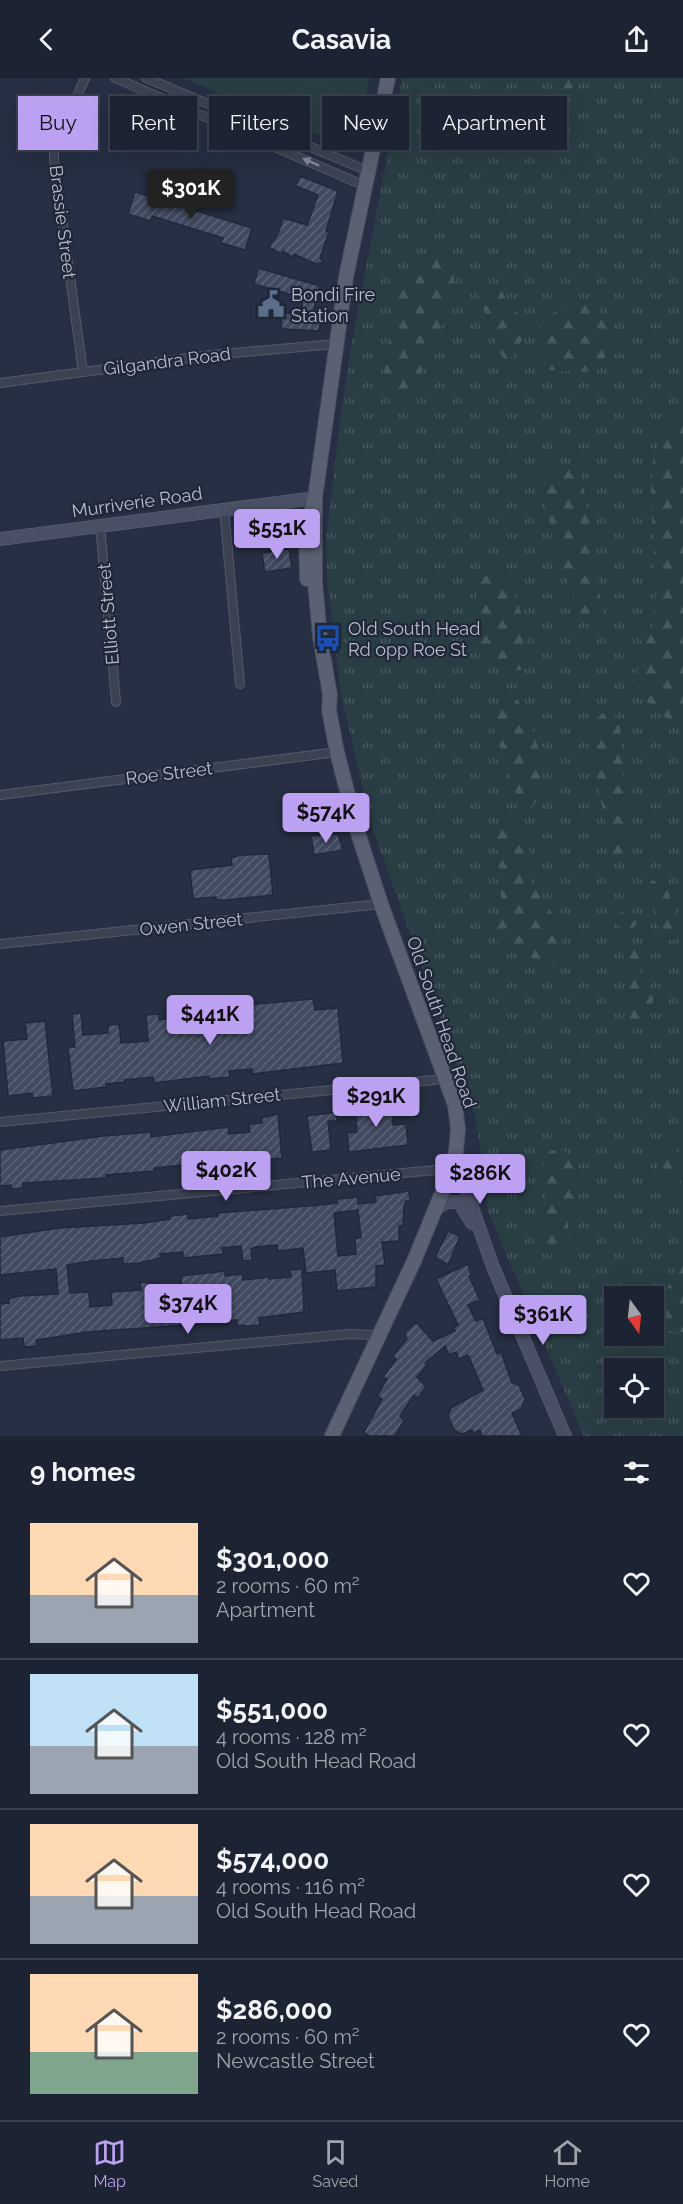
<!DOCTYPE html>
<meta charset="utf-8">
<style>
body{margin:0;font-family:Raleway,sans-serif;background:#252b3a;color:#f1f3f6;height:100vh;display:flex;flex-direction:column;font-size:22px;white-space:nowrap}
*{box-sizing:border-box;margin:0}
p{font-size:20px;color:#a0a4ac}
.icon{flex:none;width:33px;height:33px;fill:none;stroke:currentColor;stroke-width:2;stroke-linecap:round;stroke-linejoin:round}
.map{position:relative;height:1358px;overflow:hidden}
.side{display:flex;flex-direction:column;background:#1c2332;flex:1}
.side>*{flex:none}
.guide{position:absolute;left:18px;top:18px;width:648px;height:54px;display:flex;gap:12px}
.needle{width:39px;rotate:165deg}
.buttons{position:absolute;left:604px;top:1208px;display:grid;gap:12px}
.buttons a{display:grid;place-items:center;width:60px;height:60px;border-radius:0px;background:#1c2332;box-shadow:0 6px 24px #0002,0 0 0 2px #3a404d;font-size:30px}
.price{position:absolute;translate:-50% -51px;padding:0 14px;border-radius:6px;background:#bca0f2;color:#111;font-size:20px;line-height:39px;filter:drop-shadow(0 2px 3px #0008)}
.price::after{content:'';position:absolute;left:50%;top:36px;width:18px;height:14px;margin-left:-9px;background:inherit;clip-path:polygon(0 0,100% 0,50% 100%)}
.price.current{background:#222;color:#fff}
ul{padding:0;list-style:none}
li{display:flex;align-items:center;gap:18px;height:150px;padding:0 30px}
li+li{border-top:2px solid #3a404d}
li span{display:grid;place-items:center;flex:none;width:168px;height:120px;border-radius:0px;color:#555}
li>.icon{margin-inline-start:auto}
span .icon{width:72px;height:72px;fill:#fffc;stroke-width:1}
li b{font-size:26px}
h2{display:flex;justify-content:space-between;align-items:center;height:72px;padding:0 30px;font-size:26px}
.pill{padding:0 21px;border-radius:0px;background:#1c2332;box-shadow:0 6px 24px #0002,0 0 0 2px #3a404d;font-size:21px;line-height:54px}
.pill.current{background:#bca0f2;color:#111}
header{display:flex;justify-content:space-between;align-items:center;height:78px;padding:0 30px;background:#1c2332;font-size:27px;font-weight:700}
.tab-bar{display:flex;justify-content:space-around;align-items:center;height:84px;border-top:2px solid #3a404d;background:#1c2332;font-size:16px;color:#a0a4ac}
.tab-bar a{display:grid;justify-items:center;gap:3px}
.tab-bar .current{color:#bca0f2}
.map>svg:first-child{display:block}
</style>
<header><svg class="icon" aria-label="back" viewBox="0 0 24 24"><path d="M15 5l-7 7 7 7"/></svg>Casavia<svg class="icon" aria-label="share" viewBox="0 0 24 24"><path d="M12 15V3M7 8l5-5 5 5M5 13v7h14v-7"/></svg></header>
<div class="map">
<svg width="683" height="1358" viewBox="0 0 683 1358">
<defs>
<pattern id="grass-tufts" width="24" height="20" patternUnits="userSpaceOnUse" patternTransform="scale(1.5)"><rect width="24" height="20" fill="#293e44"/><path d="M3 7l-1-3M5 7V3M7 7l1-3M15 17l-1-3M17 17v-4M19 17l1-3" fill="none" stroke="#46585e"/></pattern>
<pattern id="forest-firs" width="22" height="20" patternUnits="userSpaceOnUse" patternTransform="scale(1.5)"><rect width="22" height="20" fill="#293e44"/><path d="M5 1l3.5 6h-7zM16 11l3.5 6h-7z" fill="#46585e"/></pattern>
<pattern id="building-hatch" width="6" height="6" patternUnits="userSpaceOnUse" patternTransform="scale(1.5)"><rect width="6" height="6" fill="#404a60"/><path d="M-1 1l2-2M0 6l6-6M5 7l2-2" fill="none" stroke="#5a6276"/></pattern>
</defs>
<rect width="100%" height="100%" fill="#262f43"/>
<!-- grass -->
<path fill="url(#grass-tufts)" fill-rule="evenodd" d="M402 0H683V1358H584L487 1131 485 1097 475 1038 371 746 341 616 327 503 326 461 340 342 351 269ZM615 1218H654V1257H615ZM615 1290H654V1329H615Z"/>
<!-- forest -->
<path fill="url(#forest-firs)" d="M556 0H577L567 20 557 21 554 14Z
M545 26 549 29 553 50 546 53 536 34 538 27Z
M432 176 454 196 453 210 444 215 449 239C434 255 421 303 412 310 402 318 389 312 383 303L394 232 391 213 408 193 422 186 425 178Z
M495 206 501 209C511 246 543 233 512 279L504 281 498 272 479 217 485 210Z
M577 225C617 224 619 285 588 293 577 295 561 293 550 292 538 278 536 258 541 240Z
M683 329V641C665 647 645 626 639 610 631 587 651 562 654 540 662 492 639 399 661 358 667 348 676 338 683 329Z
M549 387 576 390 582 400 603 536 594 546 586 545 579 540 542 418 540 397Z
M490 492H499C523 517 524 554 530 587 521 594 515 594 505 588 499 583 487 577 483 571 471 550 475 519 480 497Z
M510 622H518C533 648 557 706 531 730L520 726 492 647 495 628Z
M604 634 613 635 620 644 627 763 631 771 630 777 615 779 611 772 591 672V646Z
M504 747 523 757 531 777V804L561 849 562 886 556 890C535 883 517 872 496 864L501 820 497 760Z
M657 802 665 806C671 823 683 844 675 862H663L651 825 650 803Z
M617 842a10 10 0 1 1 20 0a10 10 0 1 1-20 0Z
M633 870 639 878 641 897 654 915 649 945 636 950 625 944 630 895 623 889 624 871Z
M668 1066C683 1071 683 1099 679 1111H674C664 1100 657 1096 657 1081L666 1076 663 1069Z
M560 1071 568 1077 578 1100 575 1125 567 1138 570 1167 553 1176 544 1175 540 1171V1137L547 1125C540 1110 540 1087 550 1073Z
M683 1183V1254C656 1254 658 1244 663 1225 668 1209 671 1198 680 1184Z"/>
<!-- park -->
<path fill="#293e44" d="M182 0H370L354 71Z"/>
<!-- building -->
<path fill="url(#building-hatch)" stroke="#21293a" stroke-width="1.5" fill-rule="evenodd" d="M300 98 338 113 326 153 329 154 320 180 323 184 316 186 294 176 292 179 283 173 281 176 269 169 278 156 283 140 307 147 318 117 296 108Z
M135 114 252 150 245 172 221 165 223 160 152 138 151 143 128 136Z
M258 190 320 208 313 234 322 235 319 253 282 251 280 234 301 237 303 220 254 206Z
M289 471 292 490 265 494 262 475Z
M338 756 343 772 314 777 311 758Z
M269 776 273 817 227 822H216V819L193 821 190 792 232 787 231 780 241 777Z
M313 921 315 932 338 930 343 985 252 996V991L229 993 230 999 209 1001V998L154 1005 153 999 124 1002 125 1004 106 1006V1009L73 1013 68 969H75L72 936 81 935 83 957 108 955V947L119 946 121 965 148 963 146 937 159 936V942L199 938 200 953 227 951 226 941 246 939 245 927Z
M45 943 53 1018 33 1020 32 1015 8 1018 3 963 27 961 25 945Z
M391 1022 393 1047 406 1046 408 1067 349 1074 347 1055 357 1054 355 1027Z
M337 1034V1043H328L331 1072 312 1074 307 1038Z
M278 1036 282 1080 213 1088V1084L154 1090V1093L106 1097 107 1100 23 1105V1110L11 1111V1107L0 1108V1072L103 1058 151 1054V1059L228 1049 229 1056 250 1054 249 1046 262 1045V1040Z
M409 1113 410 1123H406L404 1128 403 1147 399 1148V1163L382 1164 385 1187 376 1188V1209L337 1213 335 1192 306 1195 303 1170 278 1173 277 1167 255 1169 251 1171 252 1182 243 1183 241 1168 222 1170 223 1176 183 1180V1174L160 1176 161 1180 139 1185 123 1186V1180L92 1183 67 1187 70 1215 89 1214 90 1229 112 1227 111 1214 141 1212 140 1204 161 1206 162 1214 182 1212 181 1198 225 1193V1198L242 1196 243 1202 269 1199V1201L291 1199 290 1192 302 1191 304 1234 259 1240 260 1247 249 1248 237 1247V1242H222L201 1244V1246L87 1254 36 1262 37 1268 24 1269 23 1260 0 1262V1226L9 1225V1221L19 1218 58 1216 56 1191 0 1197V1159L59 1150 144 1145 170 1141V1138L188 1136V1141L218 1138 217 1135 320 1127 337 1125V1121L358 1119V1126L376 1124 375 1118ZM358 1132 361 1160H355L356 1176 338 1178 334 1135Z
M448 1153 460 1158 448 1187 435 1179Z
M468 1186 471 1197 469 1198 480 1222 468 1227 476 1243 483 1240 497 1276 501 1274 512 1305 519 1307 525 1321 521 1331 512 1335 522 1358H482L480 1352 474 1355 472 1352 462 1356 454 1352 448 1338 451 1330 483 1312 468 1277 459 1281 456 1274 449 1277 445 1268 425 1285 427 1287 417 1299 426 1309 418 1320 414 1317 400 1338 404 1342 395 1358H369L364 1354 382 1321 377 1318 387 1301 383 1299 396 1281 393 1278 407 1261 405 1255 416 1244 433 1263 455 1253 453 1250 458 1247 436 1201Z"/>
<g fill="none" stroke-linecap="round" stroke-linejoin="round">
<defs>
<path id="street" d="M115 0 365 108
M146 0 368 93
M83 294 54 82V71L85 0
M0 305 211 277 335 266
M224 430 240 606
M100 447 116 624
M0 717 337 674
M0 866 381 826
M0 1044 434 1002 444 999
M0 1133 435 1092 451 1093
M0 1288 349 1256 378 1257"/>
<path id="secondary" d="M0 461 315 420
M456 1074 460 1095 493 1189 565 1358
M437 1130 447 1124H459L472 1145"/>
<path id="primary" d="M315 420V504L320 559 330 617 329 632 337 674 357 752 381 826 455 1027 458 1051 456 1073 451 1093 414 1183 332 1358
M307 501 306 455 315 420 346 199 388 0"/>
</defs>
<!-- street casing -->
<use href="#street" stroke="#535a6a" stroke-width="10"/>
<!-- secondary casing -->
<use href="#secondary" stroke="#535a6a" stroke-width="14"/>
<!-- primary casing -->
<use href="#primary" stroke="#454b5c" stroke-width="16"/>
<!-- street -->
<use href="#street" stroke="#3b4252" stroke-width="8"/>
<!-- secondary -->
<use href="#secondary" stroke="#495066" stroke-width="12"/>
<!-- primary -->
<use href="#primary" stroke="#596172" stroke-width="14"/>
</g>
<!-- one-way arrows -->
<defs><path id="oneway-solid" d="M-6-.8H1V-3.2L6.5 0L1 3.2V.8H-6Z" transform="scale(1.5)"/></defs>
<use fill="#808695" href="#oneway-solid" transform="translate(311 84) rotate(-156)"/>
<!-- icons -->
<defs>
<symbol id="civic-bare" viewBox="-9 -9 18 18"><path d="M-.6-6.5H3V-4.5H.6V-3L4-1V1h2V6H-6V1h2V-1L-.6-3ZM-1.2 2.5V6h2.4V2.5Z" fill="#5c6f8a" stroke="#1f2738" stroke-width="2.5" paint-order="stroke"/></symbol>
<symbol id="bus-bare" viewBox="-9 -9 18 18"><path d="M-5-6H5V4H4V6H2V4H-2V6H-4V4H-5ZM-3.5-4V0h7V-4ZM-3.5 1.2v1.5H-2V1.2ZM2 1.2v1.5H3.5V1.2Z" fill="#1a4fb4" stroke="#1f2738" stroke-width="2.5" paint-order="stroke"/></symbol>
</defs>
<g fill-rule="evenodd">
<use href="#civic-bare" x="252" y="207" width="38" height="38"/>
<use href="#bus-bare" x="309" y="541" width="38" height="38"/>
</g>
<g text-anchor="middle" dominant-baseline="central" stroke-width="4.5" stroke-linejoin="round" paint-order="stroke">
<!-- street labels -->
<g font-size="18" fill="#b8becc" stroke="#1f2738">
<text transform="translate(63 144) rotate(83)">Brassie Street</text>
<text transform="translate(167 283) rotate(-7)">Gilgandra Road</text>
<text transform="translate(137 424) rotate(-8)">Murriverie Road</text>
<text transform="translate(108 536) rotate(-95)">Elliott Street</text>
<text transform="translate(169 695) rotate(-7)">Roe Street</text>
<text transform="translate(191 846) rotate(-6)">Owen Street</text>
<text transform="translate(442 944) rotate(71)">Old South Head Road</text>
<text transform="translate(222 1022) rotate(-6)">William Street</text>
<text transform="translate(351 1100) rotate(-5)">The Avenue</text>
</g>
<!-- poi labels -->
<g font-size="18" fill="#b8becc" stroke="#1f2738" text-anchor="start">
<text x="291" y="216">Bondi Fire<tspan x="291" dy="21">Station</tspan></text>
<text x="348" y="550">Old South Head<tspan x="348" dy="21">Rd opp Roe St</tspan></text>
</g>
</g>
</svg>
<div class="buttons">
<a><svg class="needle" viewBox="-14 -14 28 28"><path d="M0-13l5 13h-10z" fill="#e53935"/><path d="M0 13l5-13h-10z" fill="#a0a4ac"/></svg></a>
<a><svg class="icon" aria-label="locate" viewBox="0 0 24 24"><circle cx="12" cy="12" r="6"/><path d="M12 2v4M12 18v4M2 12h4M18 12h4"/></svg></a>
</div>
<b class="price current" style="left:191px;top:142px">$301K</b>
<b class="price" style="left:277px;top:482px">$551K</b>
<b class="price" style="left:326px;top:766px">$574K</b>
<b class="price" style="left:210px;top:968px">$441K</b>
<b class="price" style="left:376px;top:1050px">$291K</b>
<b class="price" style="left:226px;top:1124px">$402K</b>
<b class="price" style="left:480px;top:1127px">$286K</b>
<b class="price" style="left:188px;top:1257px">$374K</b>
<b class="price" style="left:543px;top:1268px">$361K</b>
<div class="guide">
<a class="pill current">Buy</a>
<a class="pill">Rent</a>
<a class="pill">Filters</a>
<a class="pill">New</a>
<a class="pill">Apartment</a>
</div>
</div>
<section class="side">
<h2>9 homes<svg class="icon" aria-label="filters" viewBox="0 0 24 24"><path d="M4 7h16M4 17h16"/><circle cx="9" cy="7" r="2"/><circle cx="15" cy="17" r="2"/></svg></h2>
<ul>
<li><span style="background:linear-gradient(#ffd9b3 60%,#9aa5b1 0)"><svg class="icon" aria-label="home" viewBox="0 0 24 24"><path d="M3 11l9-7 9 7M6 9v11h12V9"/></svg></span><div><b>$301,000</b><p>2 rooms · 60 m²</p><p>Apartment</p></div><svg class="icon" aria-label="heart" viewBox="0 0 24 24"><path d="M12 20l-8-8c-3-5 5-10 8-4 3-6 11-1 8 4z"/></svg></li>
<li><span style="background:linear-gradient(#bfe0f5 60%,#9aa5b1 0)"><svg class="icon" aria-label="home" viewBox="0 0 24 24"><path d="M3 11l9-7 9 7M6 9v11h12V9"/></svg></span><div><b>$551,000</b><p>4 rooms · 128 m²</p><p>Old South Head Road</p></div><svg class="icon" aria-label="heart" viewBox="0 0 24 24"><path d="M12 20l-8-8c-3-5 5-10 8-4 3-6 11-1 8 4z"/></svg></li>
<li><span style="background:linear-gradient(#ffd9b3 60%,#9aa5b1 0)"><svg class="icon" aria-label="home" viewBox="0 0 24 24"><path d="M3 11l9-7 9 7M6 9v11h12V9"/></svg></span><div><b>$574,000</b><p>4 rooms · 116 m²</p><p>Old South Head Road</p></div><svg class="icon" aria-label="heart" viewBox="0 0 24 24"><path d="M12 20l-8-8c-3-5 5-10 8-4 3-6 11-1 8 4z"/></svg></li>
<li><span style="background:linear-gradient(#ffd9b3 65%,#7fa58c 0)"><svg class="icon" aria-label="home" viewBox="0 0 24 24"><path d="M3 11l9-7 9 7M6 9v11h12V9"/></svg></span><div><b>$286,000</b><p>2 rooms · 60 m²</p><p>Newcastle Street</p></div><svg class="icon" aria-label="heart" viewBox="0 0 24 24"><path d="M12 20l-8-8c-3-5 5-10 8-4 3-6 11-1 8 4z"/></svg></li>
</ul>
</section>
<nav class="tab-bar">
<a class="current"><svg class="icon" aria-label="map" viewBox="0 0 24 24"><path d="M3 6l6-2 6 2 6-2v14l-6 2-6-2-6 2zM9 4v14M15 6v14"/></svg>Map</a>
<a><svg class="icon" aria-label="saved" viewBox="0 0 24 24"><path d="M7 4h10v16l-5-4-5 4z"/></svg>Saved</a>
<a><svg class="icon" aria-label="home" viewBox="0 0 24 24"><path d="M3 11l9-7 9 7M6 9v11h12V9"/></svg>Home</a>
</nav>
